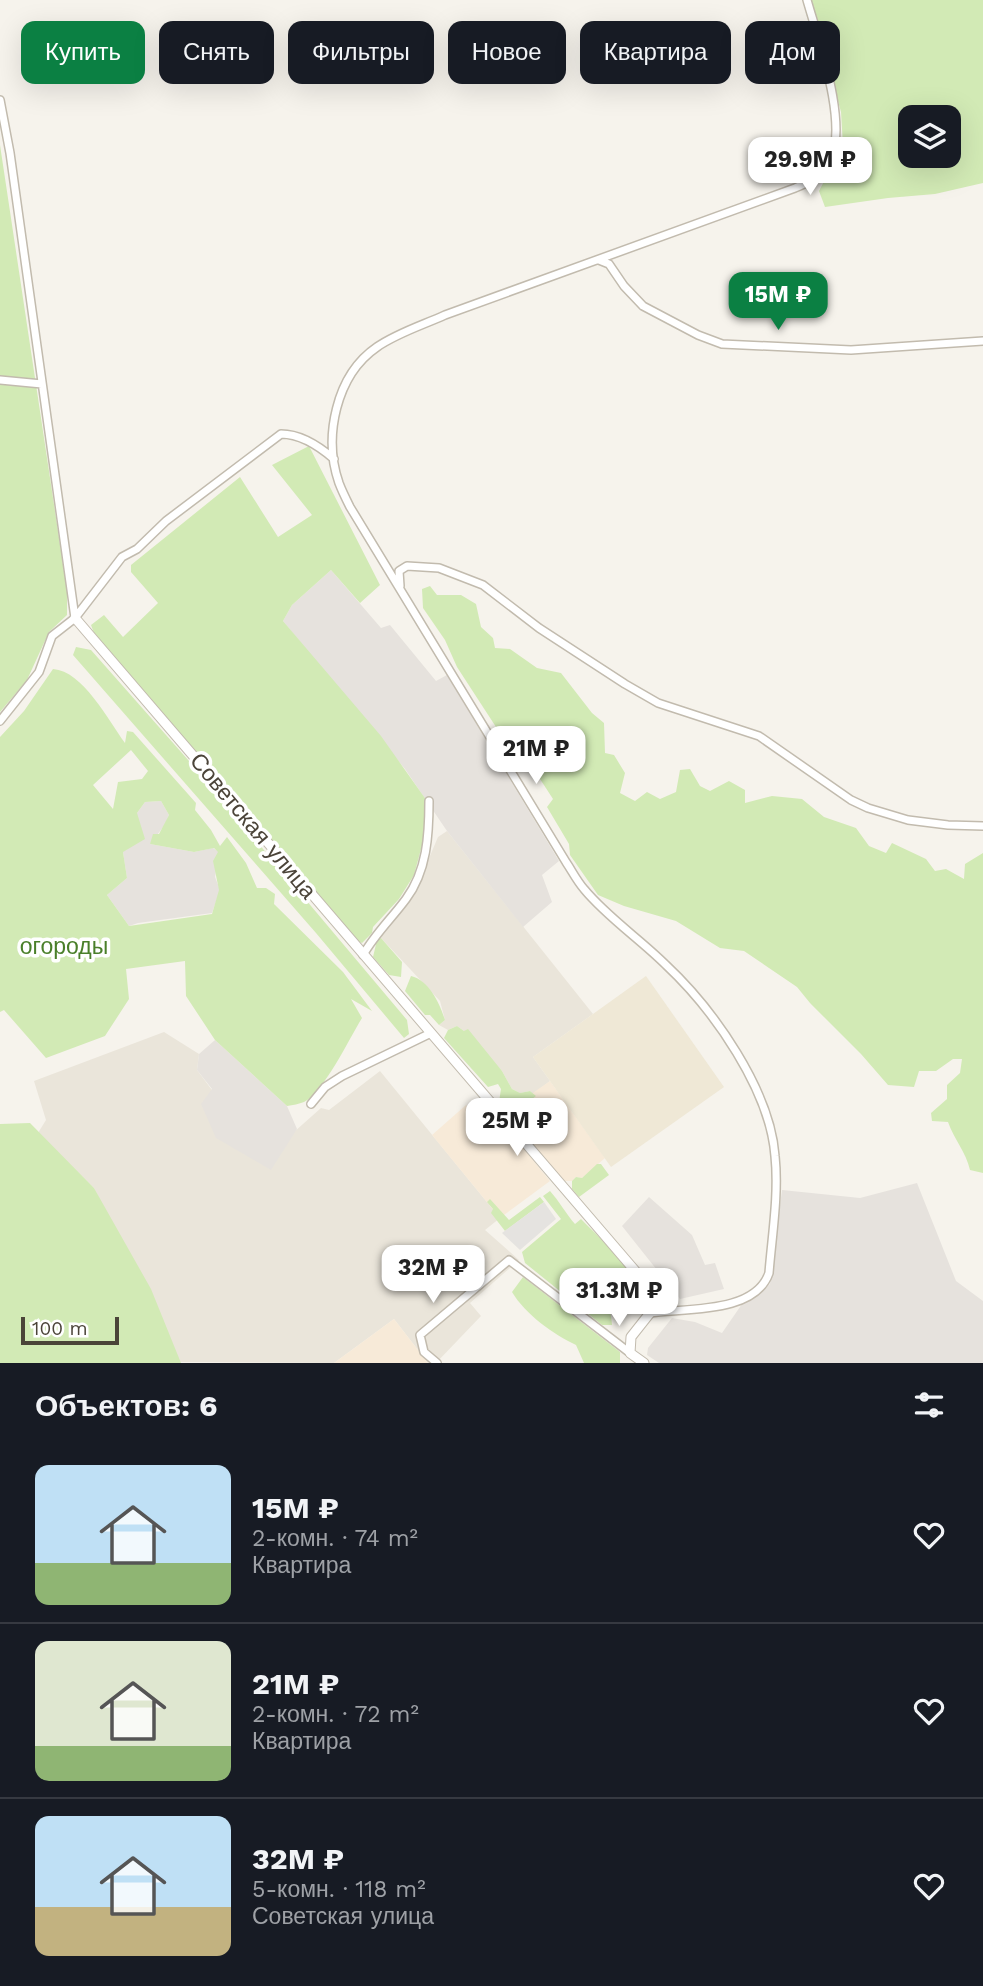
<!DOCTYPE html>
<html lang="ru">
<meta charset="utf-8">
<style>
body{margin:0;font-family:"Work Sans",sans-serif;background:#20242c;color:#f1f3f6;height:100vh;display:flex;flex-direction:column;font-size:26px;white-space:nowrap}
*{box-sizing:border-box;margin:0}
p{font-size:23px;color:#9ea1a6}
.icon{flex:none;width:38px;height:38px;fill:none;stroke:currentColor;stroke-width:2;stroke-linecap:round;stroke-linejoin:round}
.map{position:relative;height:1363px;overflow:hidden}
.details{display:flex;flex-direction:column;background:#171b24;flex:1}
.details>*{flex:none}
.hud{position:absolute;left:21px;top:21px;width:942px;height:63px;display:flex;gap:14px}
.buttons{position:absolute;left:898px;top:105px;display:grid;gap:14px}
.buttons a{display:grid;place-items:center;width:63px;height:63px;border-radius:14px;background:#171b24;box-shadow:0 7px 28px #0002;font-size:35px}
.scale{position:absolute;left:21px;bottom:18px;width:98px;box-sizing:border-box;padding-left:7px;border:4px solid #4b4439;border-top:0;font-size:19px;line-height:24px;white-space:nowrap;color:#4b4439;-webkit-text-stroke:5px #fff;paint-order:stroke}
.price{position:absolute;translate:-50% -60px;padding:0 16px;border-radius:14px;background:#fff;color:#222;font-size:23px;line-height:46px;filter:drop-shadow(0 2px 4px #0008)}
.price::after{content:'';position:absolute;left:50%;top:42px;width:21px;height:16px;margin-left:-10px;background:inherit;clip-path:polygon(0 0,100% 0,50% 100%)}
.price.selected{background:#0b8043;color:#fff}
ul{padding:0;list-style:none}
li{display:flex;align-items:center;gap:21px;height:175px;padding:0 35px}
li+li{border-top:2px solid #363941}
li span{display:grid;place-items:center;flex:none;width:196px;height:140px;border-radius:14px;color:#555}
li>.icon{margin-inline-start:auto}
span .icon{width:84px;height:84px;fill:#fffc;stroke-width:1}
li b{font-size:30px}
h2{display:flex;justify-content:space-between;align-items:center;height:84px;padding:0 35px;font-size:30px}
.pill{padding:0 24px;border-radius:14px;background:#171b24;box-shadow:0 7px 28px #0002;font-size:24px;line-height:63px}
.pill.selected{background:#0b8043;color:#fff}
.map>svg:first-child{display:block}
</style>
<div class="map">
<svg width="983" height="1363" viewBox="0 0 983 1363">
<rect width="100%" height="100%" fill="#f6f3ec"/>
<!-- residential -->
<path fill="#eae5da" d="M447 831 593 1014 533 1057 550 1081 533 1094 530 1091 520 1093 512 1089 502 1071 464 1031 457 1026 448 1030 439 1025 445 1020 440 1001 381 938 384 928 424 870 438 837Z
M164 1032 199 1054 197 1070 271 1169 294 1132 321 1108 329 1110 380 1071 500 1218 485 1230 519 1260 470 1303 481 1316 436 1363 431 1361 428 1363 394 1319 334 1363 180 1362 94 1188 38 1133 46 1120 34 1081Z"/>
<!-- commercial -->
<path fill="#f7ead8" d="M550 1081 605 1158 582 1178 576 1177 572 1181H562L507 1111Z
M466 1105 483 1127 505 1126 550 1181 500 1218 432 1135Z
M394 1319 428 1363H334Z"/>
<!-- industrial -->
<path fill="#e6e2dd" d="M331 570 381 628 390 625 436 681 447 675 559 861 542 875 552 902 523 927 447 831 405 769 283 621 292 605Z
M161 801 169 815 164 826 150 844 194 852 213 848 219 852 215 877 220 890 212 913 138 923 129 926 107 895 127 878 123 852 137 813 145 802Z
M215 1040 287 1106 297 1129 271 1170 216 1138 201 1104 212 1089 197 1070 199 1054Z
M917 1183 956 1281 983 1301V1363H659L647 1355 648 1348 672 1318 695 1322 722 1333 742 1304 770 1284 782 1190 860 1198Z
M649 1197 692 1235 705 1265 715 1263 724 1289 680 1299 622 1226Z"/>
<!-- education -->
<path fill="#efe8d6" d="M646 976 724 1087 611 1167 533 1057Z"/>
<!-- green -->
<path fill="#d2eab5" fill-rule="evenodd" d="M811 0H983V183L935 194 888 198 825 207 819 191 843 145 841 112ZM910 117H948V156H910Z
M0 145 67 591V615L49 632 27 680 0 712Z
M309 446 380 585 360 603 331 570 292 605 283 621 381 736 427 801 424 838 414 875 399 899 373 927 372 933 362 943 356 940 94 633 91 625 104 615 123 637 158 603 131 572V565L240 477 278 537 312 515 272 465Z
M430 586 437 595H461L476 604 481 627 493 638 495 648 510 649 537 668 561 673 592 713 604 723 605 753 614 755 625 773 620 793 635 801 647 792 660 799 676 792 680 770 690 769 700 786 710 791 729 781 745 790V803L772 796 802 799 824 817 856 828 869 846 886 853 892 843 926 859 935 871 946 869 964 879 965 864 983 853V1173L970 1170C966 1152 954 1139 948 1122L932 1121 931 1113 947 1099V1085L960 1073 962 1059H953L936 1071H919L914 1087 888 1085 861 1054 810 1003 797 987 744 951 720 948 676 921 624 906 598 895 570 855 569 844 547 807 553 799 529 762 496 727 457 667 445 640 423 608 422 589Z
M76 647 91 650 189 761 407 1020 409 1034 404 1038 316 933 73 655Z
M53 669C83 671 108 720 125 743L127 731 133 732 196 803 195 810 211 830 220 846 227 837 246 863 257 888H266L275 894 274 904 343 972 372 1011 351 999 362 1018C349 1039 324 1092 304 1102 299 1104 293 1105 287 1106L215 1040 186 996 185 961 126 969 129 999 105 1036 46 1058 4 1010 0 1012V737L24 711ZM131 750 148 771 142 779 118 782 113 809 93 785ZM161 801 169 815 159 834H153L150 844 194 852 214 848 218 852 213 861 219 890 212 914 129 926 107 895 127 878 123 852 145 839 137 813 145 802Z
M381 938 402 962 401 977 389 975 373 957 377 940Z
M411 976C429 980 440 1004 445 1020L439 1025 430 1015H425L405 991Z
M457 1026 464 1031 468 1029 502 1071 512 1089 520 1093 530 1091 536 1096 517 1110 521 1117 516 1122 499 1102 501 1089 498 1084 488 1087 444 1038 448 1030Z
M30 1123 94 1188 151 1289 181 1363H0V1124Z
M597 1164H601L609 1175 579 1197 572 1189V1181L576 1177 582 1178Z
M550 1191C559 1201 567 1215 575 1224L581 1219C599 1238 623 1257 634 1280L631 1289 619 1283 611 1272 608 1279 594 1277 589 1283C604 1294 611 1306 612 1325H602L525 1263 522 1252 561 1219 543 1196Z
M540 1197 544 1202 505 1231 491 1213 493 1209 487 1202 490 1199 509 1220Z
M523 1277 620 1352V1363H584L576 1345C553 1334 525 1314 512 1292Z"/>
<!-- parking -->
<path fill="#e5e3e0" d="M544 1202 556 1219 520 1250 502 1233Z"/>
<g fill="none" stroke-linecap="round" stroke-linejoin="round">
<defs>
<path id="minor" d="M0 100 10 153 75 618
M599 260 609 264 624 286 643 306 698 335 722 344 851 350 983 341
M0 380 42 384
M400 586 399 571 407 566 439 568 483 585 539 628 625 684 658 703 759 736 851 800 868 808 908 820 948 825 983 826
M0 721 39 672 52 636 75 618 122 557 137 549 166 521 281 434C301 434 319 446 334 459
M363 955C375 934 392 918 406 899 427 871 429 835 429 801
M311 1104 325 1087 342 1076 431 1033
M650 1313C685 1308 755 1314 769 1273 772 1235 779 1194 775 1156 770 1090 714 1010 666 965 640 939 607 917 584 889 577 881 572 871 566 862L350 507C346 499 342 491 339 483 323 437 336 375 377 347 397 333 423 325 445 315L795 188C807 183 822 176 829 163 850 127 818 39 807 0
M437 1363 424 1352 420 1335 509 1260 630 1353"/>
<path id="tertiary" d="M75 618 637 1273 649 1290 653 1304 650 1313 631 1337 630 1353 644 1363"/>
</defs>
<!-- minor casing -->
<use href="#minor" stroke="#c2bbae" stroke-width="10"/>
<!-- tertiary casing -->
<use href="#tertiary" stroke="#c2bbae" stroke-width="11"/>
<!-- minor -->
<use href="#minor" stroke="#fff" stroke-width="7"/>
<!-- tertiary -->
<use href="#tertiary" stroke="#fff" stroke-width="9"/>
</g>
<g text-anchor="middle" dominant-baseline="central" stroke-width="7" stroke-linejoin="round" paint-order="stroke">
<!-- street labels -->
<g font-size="23" fill="#4b4439" stroke="#fff">
<text transform="translate(253 826) rotate(50)">Советская улица</text>
</g>
<!-- park labels -->
<g font-size="23" fill="#4a7f2a" stroke="#fff">
<text x="64" y="946">огороды</text>
</g>
</g>
</svg>
<div class="buttons">
<a><svg class="icon" aria-label="layers" viewBox="0 0 24 24"><path d="M12 4l9 5-9 5-9-5zM3 14l9 5 9-5"/></svg></a>
</div>
<div class="scale">100 m</div>
<b class="price" style="left:810px;top:197px">29.9M ₽</b>
<b class="price selected" style="left:778px;top:332px">15M ₽</b>
<b class="price" style="left:536px;top:786px">21M ₽</b>
<b class="price" style="left:517px;top:1158px">25M ₽</b>
<b class="price" style="left:433px;top:1305px">32M ₽</b>
<b class="price" style="left:619px;top:1328px">31.3M ₽</b>
<div class="hud">
<a class="pill selected">Купить</a>
<a class="pill">Снять</a>
<a class="pill">Фильтры</a>
<a class="pill">Новое</a>
<a class="pill">Квартира</a>
<a class="pill">Дом</a>
</div>
</div>
<section class="details">
<h2>Объектов: 6<svg class="icon" aria-label="filters" viewBox="0 0 24 24"><path d="M4 7h16M4 17h16"/><circle cx="9" cy="7" r="2"/><circle cx="15" cy="17" r="2"/></svg></h2>
<ul>
<li><span style="background:linear-gradient(#bfe0f5 70%,#8fb573 0)"><svg class="icon" aria-label="home" viewBox="0 0 24 24"><path d="M3 11l9-7 9 7M6 9v11h12V9"/></svg></span><div><b>15M ₽</b><p>2-комн. · 74 m²</p><p>Квартира</p></div><svg class="icon" aria-label="heart" viewBox="0 0 24 24"><path d="M12 20l-8-8c-3-5 5-10 8-4 3-6 11-1 8 4z"/></svg></li>
<li><span style="background:linear-gradient(#dfe7d0 75%,#8fb573 0)"><svg class="icon" aria-label="home" viewBox="0 0 24 24"><path d="M3 11l9-7 9 7M6 9v11h12V9"/></svg></span><div><b>21M ₽</b><p>2-комн. · 72 m²</p><p>Квартира</p></div><svg class="icon" aria-label="heart" viewBox="0 0 24 24"><path d="M12 20l-8-8c-3-5 5-10 8-4 3-6 11-1 8 4z"/></svg></li>
<li><span style="background:linear-gradient(#bfe0f5 65%,#c2b280 0)"><svg class="icon" aria-label="home" viewBox="0 0 24 24"><path d="M3 11l9-7 9 7M6 9v11h12V9"/></svg></span><div><b>32M ₽</b><p>5-комн. · 118 m²</p><p>Советская улица</p></div><svg class="icon" aria-label="heart" viewBox="0 0 24 24"><path d="M12 20l-8-8c-3-5 5-10 8-4 3-6 11-1 8 4z"/></svg></li>
</ul>
</section>
